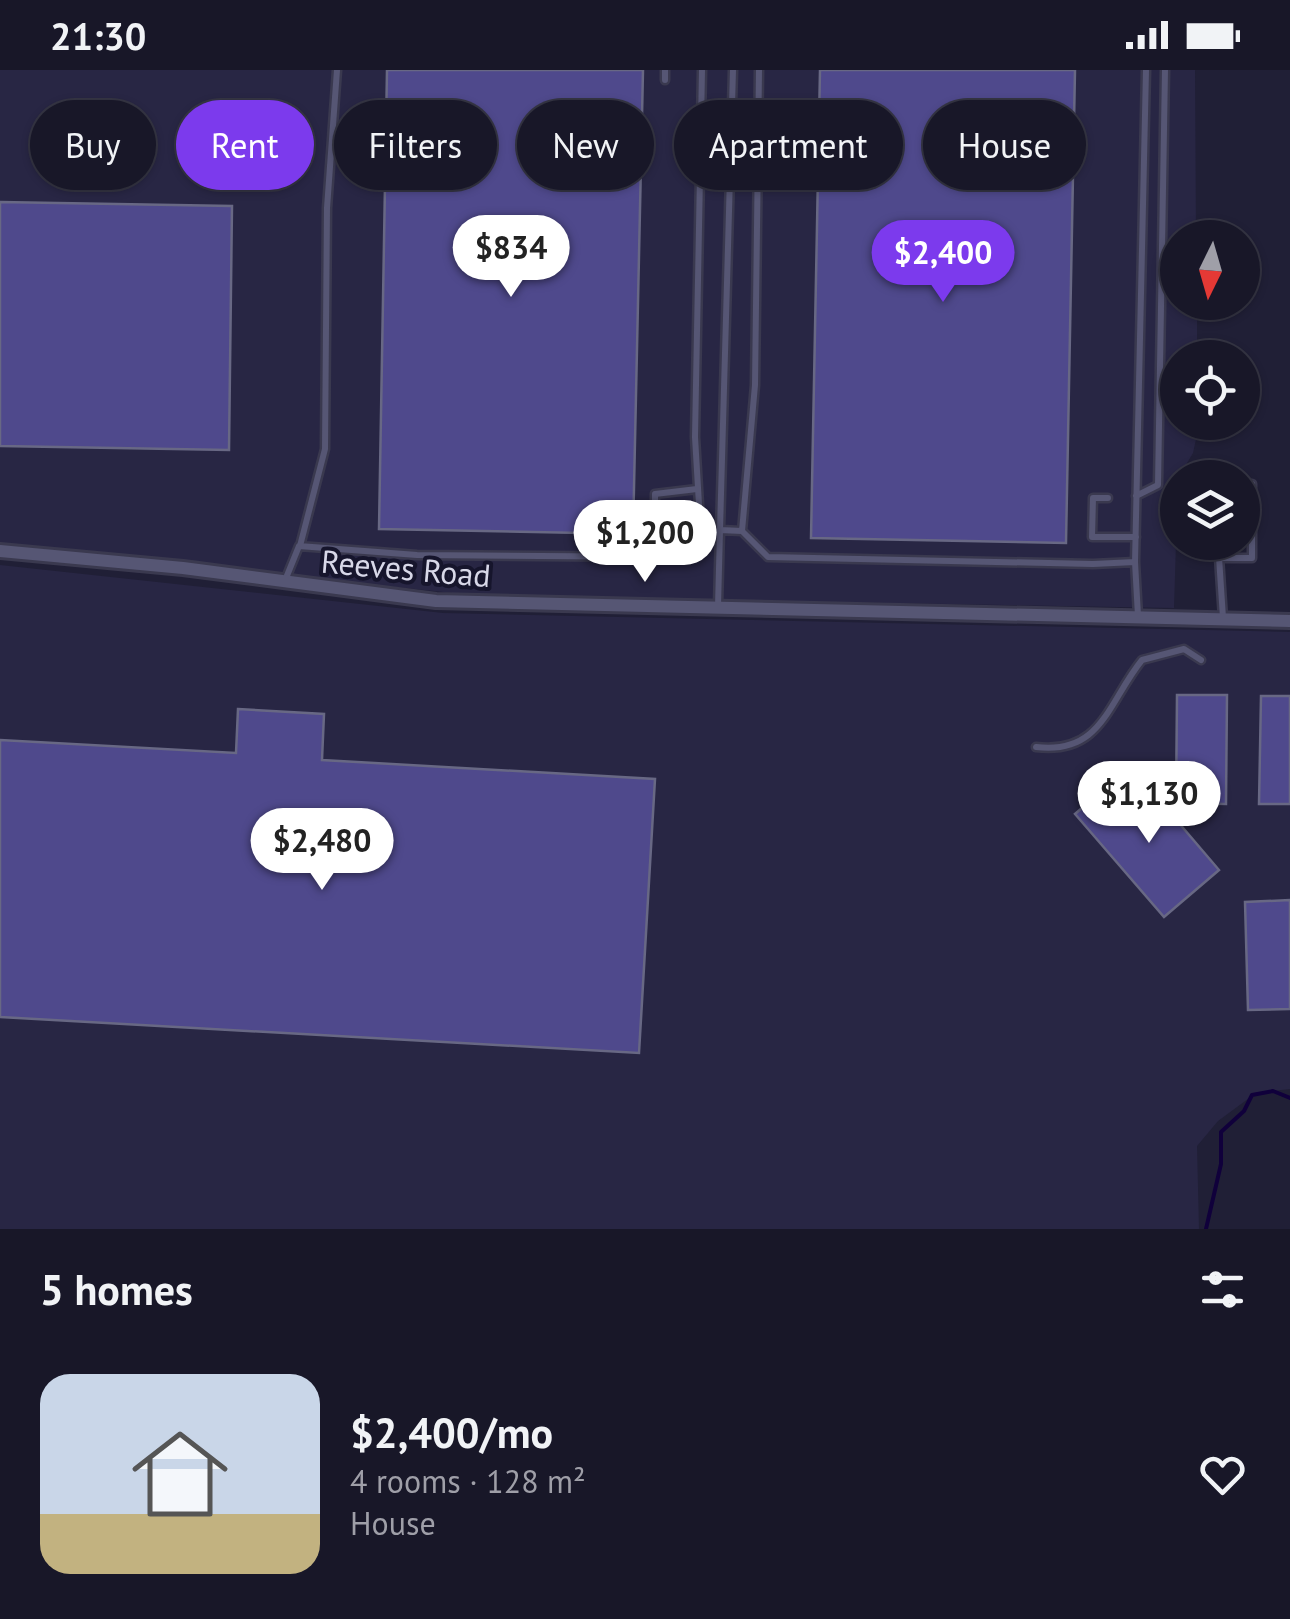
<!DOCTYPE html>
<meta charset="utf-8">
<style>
body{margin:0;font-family:"PT Sans",sans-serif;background:#252434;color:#f1f3f6;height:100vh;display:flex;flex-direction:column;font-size:38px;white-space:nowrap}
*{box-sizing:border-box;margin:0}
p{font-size:32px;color:#9f9fa8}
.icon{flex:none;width:55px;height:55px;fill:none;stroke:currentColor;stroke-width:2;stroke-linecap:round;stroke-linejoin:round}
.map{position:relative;height:1159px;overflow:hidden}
.sheet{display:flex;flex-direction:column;background:#181728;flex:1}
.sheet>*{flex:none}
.top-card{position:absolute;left:30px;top:30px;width:1230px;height:90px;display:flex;gap:20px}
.needle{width:65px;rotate:185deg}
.tools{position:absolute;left:1160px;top:150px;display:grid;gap:20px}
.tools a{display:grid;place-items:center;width:100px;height:100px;border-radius:50%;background:#181728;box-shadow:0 2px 8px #0004,0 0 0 2px #363645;font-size:50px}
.price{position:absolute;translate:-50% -85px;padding:0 22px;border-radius:35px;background:#fff;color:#222;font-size:32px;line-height:65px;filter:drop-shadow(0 2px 5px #0008)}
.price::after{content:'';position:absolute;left:50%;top:60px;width:30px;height:22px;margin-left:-15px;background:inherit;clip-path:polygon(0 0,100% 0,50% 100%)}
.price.selected{background:#7c3aed;color:#fff}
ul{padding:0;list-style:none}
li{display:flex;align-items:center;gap:30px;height:250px;padding:0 40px}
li+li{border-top:2px solid #363645}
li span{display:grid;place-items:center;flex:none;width:280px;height:200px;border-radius:30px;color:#555}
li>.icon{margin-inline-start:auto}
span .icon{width:120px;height:120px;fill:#fffc;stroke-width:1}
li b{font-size:42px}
h2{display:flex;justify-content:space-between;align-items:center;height:120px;padding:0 40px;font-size:42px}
.tag{padding:0 35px;border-radius:45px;background:#181728;box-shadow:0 2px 8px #0004,0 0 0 2px #363645;font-size:35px;line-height:90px}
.tag.selected{background:#7c3aed;color:#fff}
.status{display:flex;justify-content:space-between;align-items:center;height:70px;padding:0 50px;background:#181728;direction:ltr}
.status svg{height:28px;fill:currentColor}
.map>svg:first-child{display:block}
</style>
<div class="status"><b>21:30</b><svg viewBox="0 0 49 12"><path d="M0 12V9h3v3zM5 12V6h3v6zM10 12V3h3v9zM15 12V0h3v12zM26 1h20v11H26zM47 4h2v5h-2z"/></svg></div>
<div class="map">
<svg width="1290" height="1159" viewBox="0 0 1290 1159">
<rect width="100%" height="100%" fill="#201f36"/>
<!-- built -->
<path fill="#282644" d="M0 0H1195L1196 167 1178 168V232L1197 233V287L1178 288V352L1198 353V360L1193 383 1178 408 1174 538 481 526 0 475Z
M0 495 443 543 1290 562V1019L1256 1023 1218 1051 1197 1076 1199 1159H0Z"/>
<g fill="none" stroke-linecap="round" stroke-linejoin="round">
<!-- stream -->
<path stroke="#10003b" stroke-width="4" d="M1206 1159 1221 1094V1062L1244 1041 1252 1025 1273 1021 1290 1028"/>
</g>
<!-- building -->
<path fill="#4f498c" stroke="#686884" stroke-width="2.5" d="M387 0H643L633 464 379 459Z
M820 0H1075L1066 473 811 468Z
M0 132 232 136 229 380 0 376Z
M1177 625H1227L1226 734 1176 733Z
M1261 626H1290V734H1259Z
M238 639 324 644 322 690 655 709 639 983 0 947V670L236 683Z
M1110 714 1128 736 1149 718 1219 800 1164 847 1075 744Z
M1290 830V939L1248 940 1245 832Z"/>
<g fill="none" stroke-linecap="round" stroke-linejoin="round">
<defs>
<path id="service" d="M665 0V10
M759 0 755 315 742 461 768 487 1093 494 1135 492 1146 0
M697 419 655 424V459L700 452
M1136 426 1158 415 1165 0
M1108 428H1093L1092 467H1136
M701 468 695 367 702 0
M1218 472 1223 548
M300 476 325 379 327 138 337 0
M1218 488H1252V414H1242
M1135 492 1138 546
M284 513 299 476 417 485 671 487 720 460 733 0
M718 536 720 460 742 461
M1036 677C1102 685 1108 632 1142 590L1184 579 1201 590"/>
<path id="minor" d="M0 481 183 498 436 531 1290 551"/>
</defs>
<!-- service casing -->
<use href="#service" stroke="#3a394f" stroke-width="11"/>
<!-- minor casing -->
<use href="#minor" stroke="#3a394f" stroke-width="18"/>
<!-- service -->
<use href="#service" stroke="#565674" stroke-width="6"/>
<!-- minor -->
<use href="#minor" stroke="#565674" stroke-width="12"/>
</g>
<g text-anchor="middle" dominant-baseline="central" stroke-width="8" stroke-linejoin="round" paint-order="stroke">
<!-- street labels -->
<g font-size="32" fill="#d8d8e8" stroke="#16152c">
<text transform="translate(406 498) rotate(5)">Reeves Road</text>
</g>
</g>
</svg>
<div class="tools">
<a><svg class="needle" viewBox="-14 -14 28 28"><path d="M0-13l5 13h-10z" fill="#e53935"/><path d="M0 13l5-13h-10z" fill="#9f9fa8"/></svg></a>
<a><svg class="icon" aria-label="locate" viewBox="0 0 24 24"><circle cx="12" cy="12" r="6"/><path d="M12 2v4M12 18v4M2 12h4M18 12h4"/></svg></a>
<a><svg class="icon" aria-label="layers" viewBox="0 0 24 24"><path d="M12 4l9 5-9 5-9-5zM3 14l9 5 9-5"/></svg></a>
</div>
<b class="price" style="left:511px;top:230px">$834</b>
<b class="price selected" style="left:943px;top:235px">$2,400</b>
<b class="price" style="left:645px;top:515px">$1,200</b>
<b class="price" style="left:1149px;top:776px">$1,130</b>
<b class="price" style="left:322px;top:823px">$2,480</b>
<div class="top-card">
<a class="tag">Buy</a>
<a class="tag selected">Rent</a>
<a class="tag">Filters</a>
<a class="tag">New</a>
<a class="tag">Apartment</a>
<a class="tag">House</a>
</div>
</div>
<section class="sheet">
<h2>5 homes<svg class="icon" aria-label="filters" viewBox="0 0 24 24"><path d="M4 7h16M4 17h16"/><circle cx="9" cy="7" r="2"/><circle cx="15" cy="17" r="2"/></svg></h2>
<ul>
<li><span style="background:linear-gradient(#c9d6e8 70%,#c2b280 0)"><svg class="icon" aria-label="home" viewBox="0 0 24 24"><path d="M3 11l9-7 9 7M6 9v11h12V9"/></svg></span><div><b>$2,400/mo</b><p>4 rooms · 128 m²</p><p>House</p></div><svg class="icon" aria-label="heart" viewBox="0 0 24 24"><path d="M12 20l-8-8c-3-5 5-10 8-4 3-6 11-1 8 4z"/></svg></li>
</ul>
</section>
